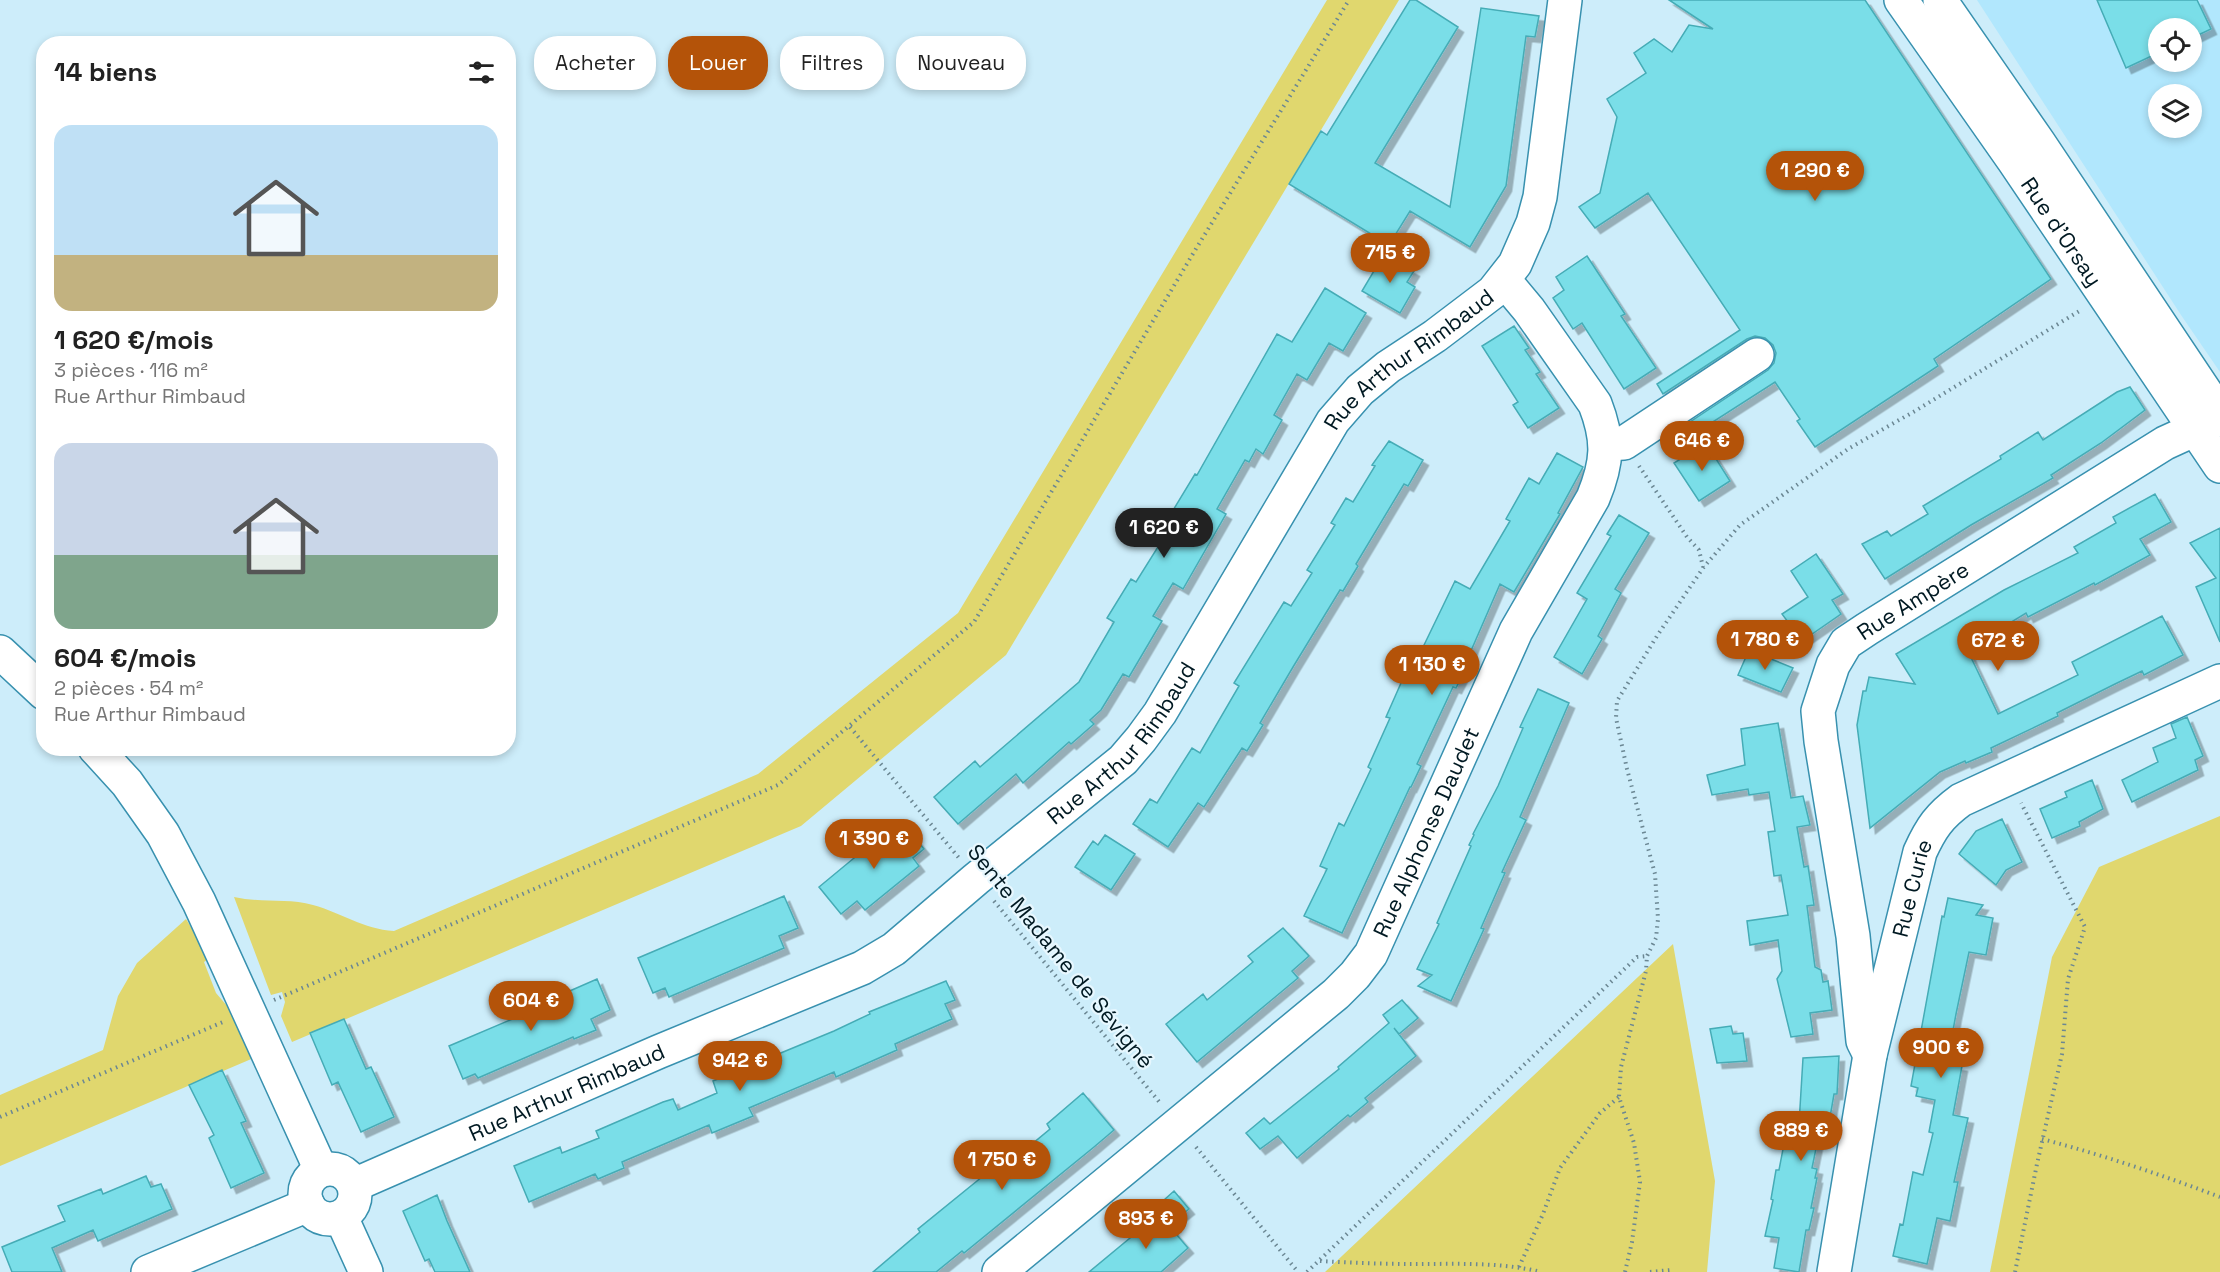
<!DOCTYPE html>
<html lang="fr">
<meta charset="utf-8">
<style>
body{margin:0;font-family:"Space Grotesk",sans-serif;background:#f6f6f6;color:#222;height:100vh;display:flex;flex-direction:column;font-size:22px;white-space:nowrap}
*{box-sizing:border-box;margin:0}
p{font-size:20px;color:#767676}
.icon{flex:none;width:33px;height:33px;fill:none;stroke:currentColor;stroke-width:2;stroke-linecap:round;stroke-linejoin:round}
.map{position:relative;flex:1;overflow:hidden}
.side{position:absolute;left:36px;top:36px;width:480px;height:720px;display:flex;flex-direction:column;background:#fff;border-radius:24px;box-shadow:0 3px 9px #0003}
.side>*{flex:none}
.top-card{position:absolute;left:534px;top:36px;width:570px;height:54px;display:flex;gap:12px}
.fabs{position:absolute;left:2148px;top:18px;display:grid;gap:12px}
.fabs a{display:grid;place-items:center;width:54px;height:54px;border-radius:50%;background:#fff;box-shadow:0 3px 9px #0003;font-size:30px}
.price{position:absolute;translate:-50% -51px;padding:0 14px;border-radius:21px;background:#b45309;color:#fff;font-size:20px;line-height:39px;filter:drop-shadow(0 2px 3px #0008)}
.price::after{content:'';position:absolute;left:50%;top:36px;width:18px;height:14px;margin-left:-9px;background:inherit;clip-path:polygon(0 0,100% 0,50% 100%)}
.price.active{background:#222;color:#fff}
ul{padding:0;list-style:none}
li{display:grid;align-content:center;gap:12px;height:318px;padding:0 18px}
li span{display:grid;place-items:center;height:186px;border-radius:18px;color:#555}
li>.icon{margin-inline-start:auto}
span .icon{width:108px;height:108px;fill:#fffc;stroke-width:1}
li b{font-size:26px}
h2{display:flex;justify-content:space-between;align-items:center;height:72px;padding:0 18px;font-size:26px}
.chip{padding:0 21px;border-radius:24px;background:#fff;box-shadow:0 3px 9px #0003;font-size:21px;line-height:54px}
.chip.active{background:#b45309;color:#fff}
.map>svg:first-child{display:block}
</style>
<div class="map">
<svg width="2220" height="1272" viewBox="0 0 2220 1272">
<defs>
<filter id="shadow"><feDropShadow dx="5.5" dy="5.5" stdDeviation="0" flood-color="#0004"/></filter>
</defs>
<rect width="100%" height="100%" fill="#cdedfa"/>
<!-- built -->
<path fill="#b1e7fd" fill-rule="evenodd" d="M1977 0H2220V372L2181 315ZM2158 28H2192V62H2158ZM2158 94H2192V128H2158Z"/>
<!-- green -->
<path fill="#e0d76e" d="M1327 0H1399L1006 655 801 826 292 1042 281 1016 285 1002 282 992 271 995 234 897C260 903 287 898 313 905 342 913 363 929 394 931L758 774 958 613Z
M2220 816V1272H1990L2052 957 2099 867Z
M186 919 210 958 204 962 216 993 240 1021 256 1057 0 1166V1095L103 1050 118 996 137 963Z
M1673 944 1715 1181 1707 1272H1325Z"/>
<!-- building -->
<path fill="#7adee8" stroke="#45acb6" stroke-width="1.5" filter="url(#shadow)" d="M1410 0H1416L1458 27 1375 163 1450 207 1481 8 1539 16 1535 37 1526 36 1506 186 1470 247 1410 211 1389 245 1289 184 1321 131 1327 135Z
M1669 0H1865L2051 279 1934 359 1938 366 1815 447 1797 421 1800 419 1775 382 1691 436 1684 426 1768 370 1774 363 1776 353 1773 345 1765 338 1755 336 1747 339 1663 394 1657 384 1740 330 1648 193 1595 228 1579 207 1600 193 1617 117 1607 99 1646 73 1634 53 1654 39 1672 52 1689 25 1713 29Z
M2097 0H2197L2211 29 2192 38V28H2158V53L2126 68Z
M1384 254 1414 271 1407 282 1415 287 1400 313 1362 291Z
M1587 256 1625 314 1621 316 1656 368 1624 389 1582 323 1573 329 1553 298 1564 290 1556 277Z
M1325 288 1366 313 1343 351 1329 343 1307 380 1297 374 1274 415 1282 420 1263 454 1256 449 1249 462 1245 460 1217 509 1226 514 1183 589 1173 583 1153 616 1162 621 1129 677 1123 674 1101 710 1090 720 1094 724 1071 744 1069 742 1023 783 1016 774 958 824 934 797 975 761 980 767 1079 682 1114 622 1107 618 1131 579 1136 582 1178 515 1172 512 1195 474 1197 475 1277 334 1292 342Z
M1514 326 1529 348 1525 350 1540 372 1536 374 1559 408 1528 428 1513 405 1518 402 1482 346Z
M2130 387 2145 410 2101 443 2051 475 2053 478 1971 525 1885 579 1862 544 1887 531 1891 536 1928 514 1923 506 2001 459 2000 456 2038 432 2043 440 2117 392Z
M1389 441 1423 460 1408 486 1404 484 1356 564 1358 566 1343 591 1340 590 1293 667 1260 723 1263 725 1247 751 1242 748 1204 807 1198 803 1168 847 1133 824 1150 799 1157 803 1192 748 1200 753 1239 686 1234 683 1284 602 1291 606 1312 573 1307 570 1335 525 1331 523 1346 498 1353 502 1375 466 1372 465Z
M1706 443 1730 481 1699 501 1674 463Z
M1557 453 1583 467 1558 513 1560 514 1514 592 1500 584 1464 667 1466 668 1456 688 1453 687 1417 764 1421 766 1411 787H1410L1342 933 1304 916 1327 869 1320 866 1339 823 1344 826 1371 769 1368 767 1390 718 1386 717 1405 674 1409 676 1455 581 1470 589 1510 521 1506 519 1529 478 1539 484Z
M2155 494 2171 522 2140 539 2150 555 2095 585 2094 583 2028 617 2026 613 1967 649 1998 714 2078 675 2072 662 2162 616 2183 655 2144 675 2142 671 2115 684 2057 713 2058 716 1991 748 1992 752 1966 763 1965 761 1940 772 1870 828 1857 725 1863 691H1866L1869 677 1915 684 1896 654 2004 590 2078 553 2074 547 2116 523 2113 517Z
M1619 515 1649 533 1615 589 1621 593 1598 636 1602 639 1582 674 1554 657 1587 599 1577 593 1611 536 1607 534Z
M2220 528V642L2196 587 2216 578 2190 543Z
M1816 554 1843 594 1832 600 1841 614 1802 641 1782 614 1808 597 1791 571Z
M1749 650 1793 668 1781 692 1738 675Z
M1538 689 1569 703 1520 817 1526 820 1502 872 1505 873 1481 928 1484 929 1451 1001 1418 986 1432 975 1417 969 1439 924 1437 923 1471 846 1469 845 1474 835 1473 834 1498 786 1523 728 1520 727Z
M2187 717 2203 756 2195 760 2198 770 2132 802 2122 780 2158 762 2153 748 2176 738 2171 724Z
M1778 723 1791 798 1803 796 1810 825 1797 827 1804 867 1808 866 1814 905 1807 906 1815 967 1821 970 1823 982 1828 981 1832 1010 1810 1013 1813 1034 1791 1037 1777 979 1782 971 1778 940 1750 945 1747 921 1788 915 1781 875 1774 876 1768 832 1775 831 1769 792 1749 795 1748 789 1712 795 1707 775 1745 765 1741 729Z
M2092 780 2103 809 2079 822 2080 826 2052 838 2040 809 2067 797 2065 792Z
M2002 819 2022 862 2006 870 1996 885 1959 854 1976 831Z
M900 820 924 849 913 858 919 866 865 910 857 901 841 914 819 887Z
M1105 835 1135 854 1111 890 1075 867 1093 841 1098 845Z
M784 896 798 928 779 936 784 948 669 997 665 988 653 993 638 958Z
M1948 898 1983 905 1976 915 1993 918 1986 955 1969 952 1956 1014 1947 1063 1962 1066 1953 1115 1968 1118 1954 1182H1958L1950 1221 1937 1218 1927 1264 1893 1256 1900 1224 1903 1225 1913 1172 1923 1175 1933 1133 1929 1132 1935 1100 1916 1096 1918 1088 1911 1086 1942 916 1944 917Z
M1283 928 1309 956 1292 971 1298 978 1197 1062 1166 1024 1203 994 1207 1000 1253 962 1248 956Z
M597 979 610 1010 591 1019 596 1030 574 1039 573 1037 478 1078 475 1074 463 1079 449 1046 557 1000 556 997Z
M946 981 955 1000 945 1004 952 1019 895 1044 897 1050 836 1077 834 1072 749 1108 753 1116 712 1133 709 1125 622 1162 624 1168 598 1179 595 1174 529 1202 514 1166 560 1147 562 1153 599 1138 596 1131 663 1102 673 1099 678 1110 717 1093 713 1081 834 1031 870 1014 869 1012Z
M1402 1000 1418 1018 1399 1034 1394 1028 1416 1056 1365 1098 1368 1102 1350 1117 1348 1115 1297 1158 1278 1136 1260 1149 1246 1133 1264 1118 1270 1124 1339 1069 1338 1067 1389 1023 1383 1015Z
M344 1019 366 1069 371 1067 394 1117 361 1132 338 1082 332 1085 310 1033Z
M1731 1026 1733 1034 1743 1033 1747 1061 1717 1063 1710 1029Z
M1839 1056 1837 1094H1834L1828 1129H1820L1812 1168 1817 1169 1815 1178H1817L1811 1208H1814L1809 1230H1806L1799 1272 1774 1268 1779 1238 1765 1236 1773 1200 1771 1199 1776 1170H1779L1788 1123 1799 1124 1803 1058Z
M222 1070 246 1121 241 1123 264 1173 231 1188 209 1138 214 1135 189 1085Z
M1083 1093 1114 1130 1094 1147 964 1253 962 1251 936 1272H873L920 1232 918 1229 993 1168 997 1173 1050 1129 1047 1124Z
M146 1176 151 1187 161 1184 172 1209 98 1241 93 1230 52 1248 62 1272H12L2 1247 65 1221 58 1206 101 1189 103 1194Z
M1174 1191 1189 1209 1170 1224 1155 1208Z
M437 1195 447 1221 470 1272H435L429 1259 425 1261 409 1225 403 1211Z
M1159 1214 1188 1248 1161 1272H1089Z"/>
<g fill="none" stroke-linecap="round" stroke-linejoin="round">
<defs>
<g id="minor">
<path d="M1606 444 1624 443 1757 355"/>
<path d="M0 652 44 693"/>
<path d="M95 748 127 783 163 834 199 902 321 1170"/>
<path id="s1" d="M1870 1055 1863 1041 1853 936 1821 741 1818 711 1833 665 1846 643 1867 629 2165 443 2220 418"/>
<circle cx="330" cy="1194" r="25"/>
<path id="s2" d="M354 1185 658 1052 862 968 894 949 976 879 1123 760 1141 739 1160 713 1333 421 1360 390 1388 367 1435 336 1493 292 1515 264 1533 223 1540 197 1565 0"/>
<path d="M341 1217 366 1272"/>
<path d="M148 1272 308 1205"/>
<path id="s3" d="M999 1272 1336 994 1355 975 1371 954 1516 631 1593 498C1608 462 1609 440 1595 404L1529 310 1504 280"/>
<path id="s4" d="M1834 1272 1870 1055 1920 852C1931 828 1939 816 1961 800L2220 681"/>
</g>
<g id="major">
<path id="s5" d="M1901 0 2014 161 2220 466"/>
<path d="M1940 0 2039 143 2220 414"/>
</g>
</defs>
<!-- minor casing -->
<use href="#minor" stroke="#3891af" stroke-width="36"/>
<!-- major casing -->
<use href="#major" stroke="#3891af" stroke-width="36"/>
<!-- path -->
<path stroke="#6b8793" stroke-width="4" stroke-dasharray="1.5 4.5" stroke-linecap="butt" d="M1639 466 1687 537 1699 550 1703 567
M850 727 959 858
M994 901 1161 1104
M274 1000 778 785 974 622 1194 252 1349 0
M0 1117 223 1022
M2042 1139C2103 1155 2162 1175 2220 1197
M1196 1147 1298 1272
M1320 1261C1353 1263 1385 1264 1417 1264 1458 1264 1501 1262 1541 1272
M1519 1267 1543 1214 1560 1168 1600 1113 1619 1097
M1307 1272 1637 957 1647 956
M1625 1272 1632 1242 1640 1182 1634 1143 1619 1097 1621 1067 1646 971 1647 956 1656 938 1658 919 1655 874 1627 769 1616 718 1617 701 1657 636 1703 568 1740 525 1848 449 1915 411 2081 310
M1650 1272 1671 1270 1673 1272
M2015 1272 2037 1164 2062 1054 2068 979 2085 927 2021 803"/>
<!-- minor -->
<use href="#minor" stroke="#fff" stroke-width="33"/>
<!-- major -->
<use href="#major" stroke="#fff" stroke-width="33"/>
</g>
<g text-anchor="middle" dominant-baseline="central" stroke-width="4.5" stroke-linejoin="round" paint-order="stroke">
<!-- street labels -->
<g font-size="22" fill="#001922" stroke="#e7f7fe">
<text stroke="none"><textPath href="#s5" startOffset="282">Rue d'Orsay</textPath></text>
<text stroke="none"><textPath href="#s2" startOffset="1384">Rue Arthur Rimbaud</textPath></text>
<text stroke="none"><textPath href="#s1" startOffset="502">Rue Ampère</textPath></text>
<text stroke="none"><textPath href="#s2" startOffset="898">Rue Arthur Rimbaud</textPath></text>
<text stroke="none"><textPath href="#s3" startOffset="624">Rue Alphonse Daudet</textPath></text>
<text stroke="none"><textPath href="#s4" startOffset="392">Rue Curie</textPath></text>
<text transform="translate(1061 956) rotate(51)">Sente Madame de Sévigné</text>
<text stroke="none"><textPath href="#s2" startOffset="232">Rue Arthur Rimbaud</textPath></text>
</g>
</g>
</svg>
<div class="fabs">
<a><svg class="icon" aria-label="locate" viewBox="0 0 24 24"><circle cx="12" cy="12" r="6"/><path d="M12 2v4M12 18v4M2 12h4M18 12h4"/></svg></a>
<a><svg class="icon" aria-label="layers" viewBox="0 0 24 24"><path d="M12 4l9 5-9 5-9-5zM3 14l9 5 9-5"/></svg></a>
</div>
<b class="price" style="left:1815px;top:202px">1 290 €</b>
<b class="price" style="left:1390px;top:284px">715 €</b>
<b class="price" style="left:1702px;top:472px">646 €</b>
<b class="price active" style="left:1164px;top:559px">1 620 €</b>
<b class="price" style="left:1765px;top:671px">1 780 €</b>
<b class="price" style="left:1998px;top:672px">672 €</b>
<b class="price" style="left:1432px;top:696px">1 130 €</b>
<b class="price" style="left:874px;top:870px">1 390 €</b>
<b class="price" style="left:531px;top:1032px">604 €</b>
<b class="price" style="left:1941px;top:1079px">900 €</b>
<b class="price" style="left:740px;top:1092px">942 €</b>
<b class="price" style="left:1801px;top:1162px">889 €</b>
<b class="price" style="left:1002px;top:1191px">1 750 €</b>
<b class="price" style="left:1146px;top:1250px">893 €</b>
<div class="top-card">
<a class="chip">Acheter</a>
<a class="chip active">Louer</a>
<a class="chip">Filtres</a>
<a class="chip">Nouveau</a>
</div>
<section class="side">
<h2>14 biens<svg class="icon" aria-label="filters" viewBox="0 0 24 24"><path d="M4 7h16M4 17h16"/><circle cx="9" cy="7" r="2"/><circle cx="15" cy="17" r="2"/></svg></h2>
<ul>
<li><span style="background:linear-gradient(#bfe0f5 70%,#c2b280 0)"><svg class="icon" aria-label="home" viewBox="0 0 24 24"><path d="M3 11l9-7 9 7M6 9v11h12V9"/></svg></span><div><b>1 620 €/mois</b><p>3 pièces · 116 m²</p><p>Rue Arthur Rimbaud</p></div></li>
<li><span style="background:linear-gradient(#c9d6e8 60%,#7fa58c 0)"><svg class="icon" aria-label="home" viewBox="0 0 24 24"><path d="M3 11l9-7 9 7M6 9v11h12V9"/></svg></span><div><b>604 €/mois</b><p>2 pièces · 54 m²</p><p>Rue Arthur Rimbaud</p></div></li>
</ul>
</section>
</div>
